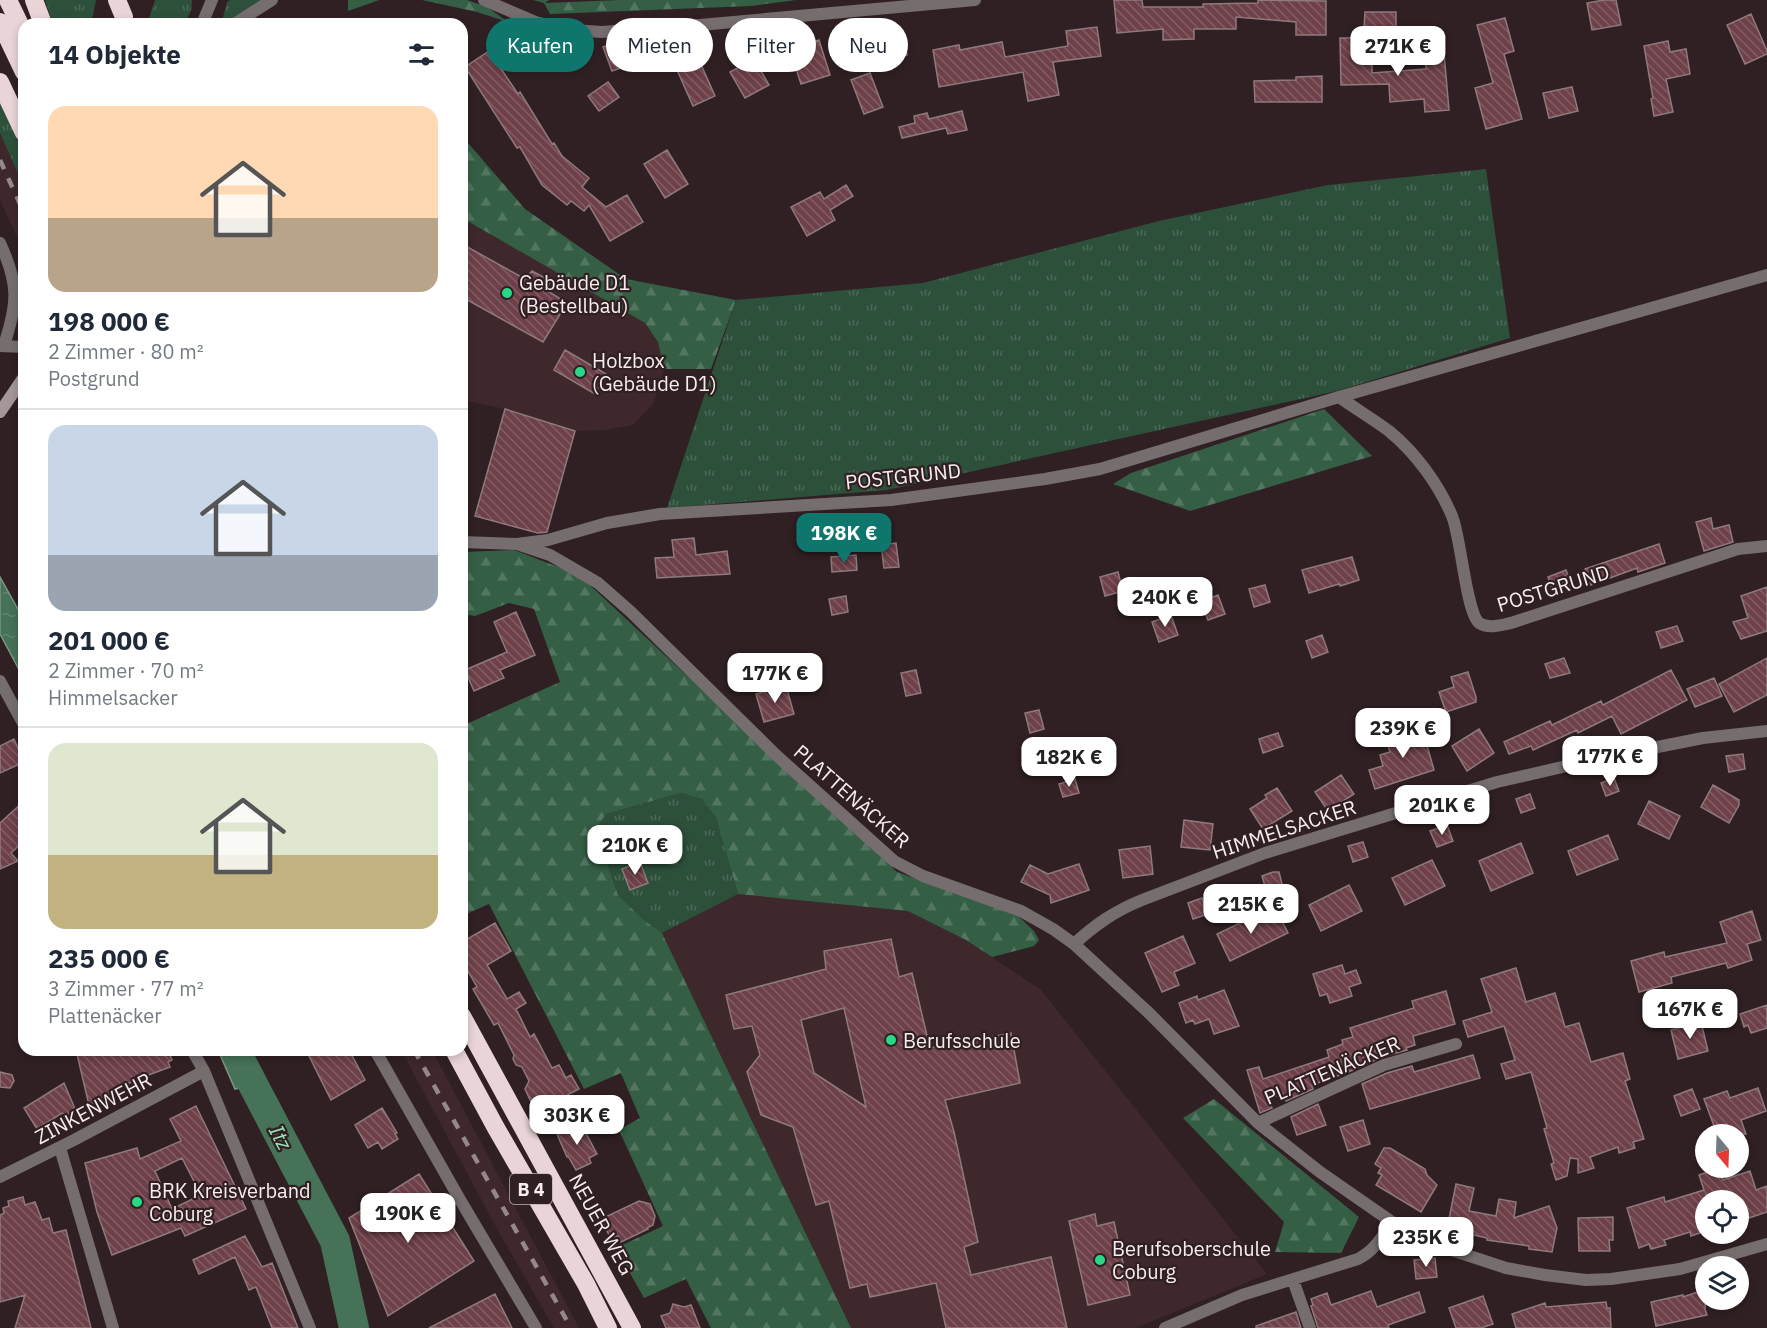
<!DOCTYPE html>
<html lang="de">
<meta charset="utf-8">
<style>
body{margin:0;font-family:"IBM Plex Sans",sans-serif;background:#f6f6f7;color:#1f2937;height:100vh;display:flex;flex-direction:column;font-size:22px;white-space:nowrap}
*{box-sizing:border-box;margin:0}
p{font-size:20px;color:#747a83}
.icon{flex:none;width:33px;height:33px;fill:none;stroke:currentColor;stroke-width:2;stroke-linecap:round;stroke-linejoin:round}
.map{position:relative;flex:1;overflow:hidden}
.sheet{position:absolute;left:18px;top:18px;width:450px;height:1038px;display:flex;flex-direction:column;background:#fff;border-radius:18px;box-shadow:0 3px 9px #0003}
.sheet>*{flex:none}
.guide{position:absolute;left:486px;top:18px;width:570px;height:54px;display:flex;gap:12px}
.needle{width:39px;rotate:161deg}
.fabs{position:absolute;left:1695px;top:1124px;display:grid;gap:12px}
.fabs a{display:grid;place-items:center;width:54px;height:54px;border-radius:50%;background:#fff;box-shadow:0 3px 9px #0003;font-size:30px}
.price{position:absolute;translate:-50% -51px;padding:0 14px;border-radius:12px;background:#fff;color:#222;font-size:20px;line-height:39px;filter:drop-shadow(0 2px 3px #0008)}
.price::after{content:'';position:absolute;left:50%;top:36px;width:18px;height:14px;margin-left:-9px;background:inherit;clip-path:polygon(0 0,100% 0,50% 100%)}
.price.active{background:#0f766e;color:#fff}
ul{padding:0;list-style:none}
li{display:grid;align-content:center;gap:12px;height:318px;padding:0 30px}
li+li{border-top:2px solid #e0e1e3}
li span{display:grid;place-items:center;height:186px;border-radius:18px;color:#555}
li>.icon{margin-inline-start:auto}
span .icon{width:108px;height:108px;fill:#fffc;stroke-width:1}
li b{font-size:26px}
h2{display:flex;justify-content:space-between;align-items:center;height:72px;padding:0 30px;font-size:26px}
.pill{padding:0 21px;border-radius:27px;background:#fff;box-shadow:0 3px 9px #0003;font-size:21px;line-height:54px}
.pill.active{background:#0f766e;color:#fff}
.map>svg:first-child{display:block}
</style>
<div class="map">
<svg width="1767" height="1328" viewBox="0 0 1767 1328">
<defs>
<pattern id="grass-tufts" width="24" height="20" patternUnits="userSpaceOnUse" patternTransform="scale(1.5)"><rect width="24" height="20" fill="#2d503b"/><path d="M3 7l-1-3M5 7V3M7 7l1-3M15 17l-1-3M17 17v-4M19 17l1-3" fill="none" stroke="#4c6a58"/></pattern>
<pattern id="forest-firs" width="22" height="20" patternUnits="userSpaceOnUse" patternTransform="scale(1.5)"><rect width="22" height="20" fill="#345f45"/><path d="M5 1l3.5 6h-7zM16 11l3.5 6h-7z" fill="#527660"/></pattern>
<pattern id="water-ripples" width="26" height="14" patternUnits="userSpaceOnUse" patternTransform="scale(1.5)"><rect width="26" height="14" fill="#467257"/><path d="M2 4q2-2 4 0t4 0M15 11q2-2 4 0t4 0" fill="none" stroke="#61866f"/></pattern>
<pattern id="building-back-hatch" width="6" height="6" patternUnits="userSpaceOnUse" patternTransform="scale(1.5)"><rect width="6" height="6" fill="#6e4049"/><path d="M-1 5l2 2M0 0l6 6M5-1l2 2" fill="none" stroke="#835c64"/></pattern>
</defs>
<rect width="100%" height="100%" fill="#302023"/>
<!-- built -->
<path fill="#3e282c" d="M0 133 24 187V253L0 200Z
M462 218 645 323 658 342 664 369 654 403 633 425 605 430 575 431 505 409 462 400Z
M738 894 908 911 966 940 1041 990 1267 1274 1136 1328H851L662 933Z
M401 1050H432L579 1328H554L496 1227Z"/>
<!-- grass -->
<path fill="url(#grass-tufts)" d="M45 0H96L91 24H53Z
M155 0H192L191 11 184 24H147Z
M230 0H262L240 19 222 21 227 2Z
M0 102 24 155V187L0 133Z
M1486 169 1510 338 1337 391 887 490 667 508 736 300 923 283 1159 221 1328 185Z
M681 793 702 799 716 818 738 894 662 933 644 920 618 895 596 829 606 814Z"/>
<!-- forest -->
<path fill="url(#forest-firs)" d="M348 0H379L348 11Z
M422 0H467L487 7 508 22 477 12Z
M533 0H549L545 3 620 0H796L751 6 550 14 544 3Z
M382 19 429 21 428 24H382Z
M462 136 525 209 626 279 736 300 711 369H664L658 342 645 323 462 218Z
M1324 409 1372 456 1190 511 1113 484 1131 473Z
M514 550 579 575 897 872 1016 914 1034 931 1039 940 1034 946 992 957 966 940 908 911 738 894 716 818 702 799 681 793 606 814 596 829 618 895 644 920 662 933 851 1328H711L686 1279 644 1298 616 1248 663 1226 619 1130 640 1118 621 1073 584 1089 489 904 462 916V726L560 682 534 609 509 603 475 616 462 614V552Z
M1214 1099 1359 1217 1341 1253 1275 1252 1284 1222 1183 1118Z"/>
<!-- water -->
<path fill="url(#water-ripples)" stroke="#7b9784" stroke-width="1.5" d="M0 577 24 620V679L0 634Z
M218 1050H251L264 1081 235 1089Z"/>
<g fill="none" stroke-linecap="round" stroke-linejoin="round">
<!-- river -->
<path stroke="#467257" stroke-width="30" d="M235 1050 335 1241 354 1328"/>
</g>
<!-- building -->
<path fill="url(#building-back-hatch)" stroke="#8e7a7d" stroke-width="1.5" fill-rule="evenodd" d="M1114 0H1142L1143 7H1203V4L1258 3V0L1326 1V35H1296V22L1236 17V29H1194V39L1163 40V29L1117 33Z
M1604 0H1616L1621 25 1592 30 1587 3Z
M1365 12H1396V28H1364Z
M1751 14 1767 51V54L1745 64 1727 25Z
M1505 18 1514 51 1504 54 1522 119 1486 129 1475 88 1493 83 1477 25Z
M1097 27 1101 56 1053 62 1059 95 1028 101 1023 72 939 87 933 50 959 45 960 50 1002 42 1005 57 1068 46 1066 31Z
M903 32 907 55 885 59 880 36Z
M685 37 687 41 690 40 715 96 693 106 673 61 670 62 661 44 675 38 676 41Z
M1340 38H1362V64H1372V73L1426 69 1425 54 1444 53 1449 110 1425 112 1424 99 1390 102 1389 84 1341 85Z
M819 40 830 75 801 84 790 50Z
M620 41 622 47 637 41 644 60 612 71 603 47Z
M1668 41 1670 52 1686 49 1690 74 1666 79 1673 112 1654 116 1651 99 1653 98 1644 46Z
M489 51 518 94 520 92 552 144 554 143 562 156 589 178 582 187 606 207 627 195 643 222 610 241 589 205 584 211 571 201 567 205 542 185 520 147 517 148 465 67Z
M754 59 769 85 745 98 730 72Z
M870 73 883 107 864 114 851 80Z
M1322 76V102H1255L1254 81 1296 80V77Z
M608 82 619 97 599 111 588 96Z
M1572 87 1578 111 1549 118 1543 93Z
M962 111 967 130 948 134 946 128 902 138 899 127 915 123 914 116 927 113 929 119Z
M667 150 688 184 665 198 644 164Z
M846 185 853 196 830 210 835 220 807 236 791 207 820 192 824 199Z
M462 244 525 279 532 271 551 281 546 290 567 303 543 342 462 297Z
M565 350 606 374 595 394 554 370Z
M505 409 575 431 547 532 538 533 475 516Z
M1711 518 1713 529 1729 525 1733 542 1704 551 1696 522Z
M694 538 696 555 727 551 730 574 657 578 655 558 674 557 672 540Z
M896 543 899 567 884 568 881 545Z
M1659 544 1665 563 1638 572 1637 568 1591 585 1585 569Z
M856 555 857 570 832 572 831 557Z
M1352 557 1359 580 1340 586 1339 584 1309 593 1302 570Z
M1566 570 1572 585 1553 592 1548 577Z
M1118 572 1123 591 1105 596 1100 577Z
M1265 585 1270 602 1254 607 1249 589Z
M1767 587V631L1741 639 1733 622 1748 618 1741 596Z
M1218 595 1225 614 1208 620 1201 602Z
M846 596 848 612 832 615 829 599Z
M516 612 535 655 500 670 504 678 474 691 465 670 507 652 494 622Z
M1171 615 1178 635 1159 642 1152 622Z
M1677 626 1683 641 1661 648 1656 632Z
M1322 635 1328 652 1312 658 1306 641Z
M1564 658 1570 673 1550 678 1545 664Z
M1767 658V695L1734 712 1719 684Z
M916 670 921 693 906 696 901 673Z
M1671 670 1687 700 1621 734 1612 716 1578 733 1577 730 1533 750 1531 746 1509 754 1504 742 1550 721 1552 725 1601 701 1603 705Z
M1468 672 1476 697V702L1446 712 1439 692 1454 687 1451 677Z
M1714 678 1722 696 1695 707 1687 689Z
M786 686 794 714 764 722 756 694Z
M1039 710 1044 729 1030 733 1025 713Z
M1422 728 1434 770 1375 789 1369 770 1383 766 1380 755 1390 752 1386 739Z
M1479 729 1494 753 1467 771 1452 746Z
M1278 733 1283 746 1263 753 1259 739Z
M14 739 24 762 0 773V746Z
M1743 754 1745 769 1729 772 1726 756Z
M1341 775 1354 794 1328 811 1315 792Z
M1614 778 1619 791 1606 796 1601 783Z
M1075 779 1079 793 1063 797 1059 784Z
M1713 785 1739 800V805L1729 823 1701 807Z
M1277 788 1292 811 1263 829 1250 809 1267 798 1265 795Z
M1530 794 1535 808 1521 813 1516 799Z
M24 801V841L11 853 18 861 0 869V823Z
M1649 801 1680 816 1669 839 1638 824Z
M1184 820 1213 824 1210 850 1181 847Z
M1447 825 1453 841 1437 847 1430 831Z
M1608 835 1618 859 1577 875 1568 851Z
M1363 842 1368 857 1353 862 1348 846Z
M1521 843 1533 873 1491 891 1479 861Z
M1150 846 1153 874 1123 878 1119 850Z
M1432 860 1445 886 1405 905 1392 878Z
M640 862 648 883 630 890 622 869Z
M1079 864 1089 890 1051 903 1050 895 1021 882 1030 865 1048 874Z
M1273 872H1279L1283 888 1267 893 1262 876Z
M1349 885 1362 911 1321 931 1309 905Z
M1202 898 1208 914 1193 919 1188 903Z
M1267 910 1273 923 1281 919 1288 933 1230 961 1217 934Z
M1752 911 1761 940 1747 944 1752 960 1728 968 1726 963 1671 977 1672 983 1639 992 1631 961 1664 952 1665 957 1727 943 1720 922Z
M495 923 511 951 487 965 507 999 519 992 526 1003 516 1009 530 1037 534 1034 552 1068 559 1065 566 1078 571 1075 579 1089 542 1108 538 1101 532 1104 525 1089 529 1081 522 1067 516 1065 513 1059 514 1055 498 1023 494 1025 473 989 477 987 462 961V942Z
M1183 936 1195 963 1174 972 1179 985 1162 992 1145 953Z
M891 939 899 977 912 973 930 1048 1011 1033 1020 1083 945 1100 954 1132 978 1242 964 1247 971 1275 1051 1257 1067 1328H946L936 1283 870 1297 867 1284 850 1288 829 1201 816 1205 793 1127 761 1115 747 1072 760 1055 752 1026 734 1029 726 995 826 969 824 951ZM844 1008 866 1107 814 1073 801 1020Z
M1342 965 1345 974 1356 970 1361 983 1349 987 1352 996 1330 1003 1327 994 1320 996 1313 974Z
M1516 968 1526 1002 1555 993 1565 1027 1579 1023 1591 1062 1623 1053 1630 1079 1625 1081 1644 1139 1633 1142 1635 1148 1619 1153 1618 1147 1590 1157 1594 1168 1578 1173V1159L1570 1158 1567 1176 1556 1180 1551 1164 1554 1163 1544 1129 1547 1128 1531 1072 1506 1079 1501 1064 1515 1060 1504 1026 1468 1037 1463 1021 1492 1012 1481 979Z
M1224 990 1239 1026 1214 1034 1209 1019 1195 1024 1193 1020 1186 1023 1179 1003 1197 996 1198 1000Z
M1446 991 1455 1024 1413 1036 1415 1045 1406 1048 1407 1050 1382 1057 1346 1073 1312 1085 1313 1089 1286 1101 1283 1094 1269 1098 1272 1108 1260 1113 1247 1070 1259 1067 1263 1079 1329 1057 1327 1050 1343 1044 1342 1040 1353 1037 1350 1028 1414 1008 1412 1001Z
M1720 996 1726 1017 1706 1022 1700 1002Z
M1767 1005V1028L1751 1033 1748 1025 1744 1027 1740 1014Z
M1701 1022 1708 1051 1678 1059 1671 1030Z
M76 1050H168L172 1060 168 1062 170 1067 135 1080 89 1105Z
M306 1050H349L365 1080 331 1100Z
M1473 1055 1480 1078 1370 1109 1362 1084 1387 1073 1412 1066 1414 1072Z
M0 1072 12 1075 14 1081 10 1088 0 1087Z
M64 1083 76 1111 66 1115 62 1113 37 1129 24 1108Z
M1758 1088 1766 1111 1741 1120 1746 1134H1717L1704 1099 1727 1091 1730 1098Z
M1692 1089 1700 1109 1681 1116 1674 1096Z
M1318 1104 1326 1125 1297 1135 1291 1117Z
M196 1106 246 1209 185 1236 181 1228 112 1255 97 1212 85 1163 137 1148 140 1159 181 1141 170 1119ZM182 1158 201 1195 172 1209 155 1171Z
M382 1108 397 1133 395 1134 398 1139 382 1149 378 1142 368 1148 355 1125Z
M1363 1120 1370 1144 1348 1151 1340 1127Z
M580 1122 597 1154 589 1158 591 1163 576 1170 568 1156 567 1157 557 1134Z
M1384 1148H1390L1425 1169 1427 1175 1437 1185 1421 1212 1376 1185 1382 1175 1378 1173 1381 1168 1375 1164Z
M1719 1168 1723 1180 1750 1171 1756 1190 1767 1186V1212L1749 1218 1743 1200H1707L1706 1194V1231L1691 1236 1690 1232 1664 1240 1666 1245 1651 1249 1649 1244 1639 1248 1627 1208 1664 1197 1665 1202 1704 1190 1699 1175Z
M419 1174 474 1261 388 1316 349 1218Z
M1456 1184 1474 1188 1469 1211 1496 1216 1499 1199 1516 1202 1514 1218 1549 1206 1557 1228 1552 1252 1529 1249V1246L1487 1240V1238L1447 1229Z
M23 1197 25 1205 35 1202 42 1220 49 1218 53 1233 66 1230 91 1328H15L25 1295 0 1302V1215L4 1213 3 1208 9 1206 8 1201Z
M639 1201 650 1204 655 1216 653 1225 647 1228 648 1229 621 1242 618 1236 611 1239 601 1219Z
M1095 1214 1097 1226 1114 1222 1130 1295 1088 1305 1069 1221Z
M1613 1217V1240H1609L1610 1251H1579L1578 1218Z
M245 1236 262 1267 272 1263 298 1328H272L256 1287 249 1290 235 1257 199 1274 193 1260Z
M1435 1258 1437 1277 1416 1279 1414 1260Z
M1706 1289 1705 1309 1707 1315 1656 1326 1651 1302 1683 1295V1297Z
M1371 1291 1377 1307 1419 1292 1425 1312 1388 1325 1389 1328H1318L1311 1306 1313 1305 1311 1299 1327 1293 1331 1305Z
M495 1294 512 1328H429L460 1312Z
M1483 1296 1493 1324 1481 1328H1456L1449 1308Z
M1606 1302 1607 1308H1610L1611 1328H1516L1512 1314 1545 1303 1546 1307Z
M673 1304 684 1307 691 1305 700 1328H666L661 1316 670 1313Z
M1296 1312 1301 1328H1256V1326Z"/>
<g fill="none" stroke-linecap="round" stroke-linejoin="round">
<!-- street -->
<path stroke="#766d6f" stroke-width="12" d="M484 0 538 23 572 30 602 32 700 25 975 0
M202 24 212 0
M234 24 272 0
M0 243C19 284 18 303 4 345
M0 346 24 347
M1339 397C1356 409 1373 419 1389 431 1416 453 1439 485 1452 516 1461 537 1466 612 1479 623 1488 629 1501 625 1511 623L1738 549 1767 546
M462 542 517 544 548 540 607 523 660 514 891 500 1045 479 1100 469 1339 397 1767 275
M517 544 550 555 598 583 631 612 776 755 894 861 923 876 1021 911 1053 929 1074 944 1150 1014 1258 1123 1320 1172 1392 1222 1436 1245 1506 1268 1545 1275 1586 1280 1611 1279 1680 1269 1767 1244
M0 681 24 725
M1074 944C1096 924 1115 911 1142 900L1265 853 1497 782 1597 759 1703 738 1767 731
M192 1050 204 1071 310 1328
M375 1050 459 1198 536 1328
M1258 1123 1384 1065 1456 1044
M60 1148 113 1328
M0 1177 74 1140 204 1071
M1293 1280 1310 1328
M1165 1328 1242 1295 1358 1259C1375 1250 1382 1237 1392 1222"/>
<!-- secondary -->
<path stroke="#a59799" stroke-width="12" d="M0 412 24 377"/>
<!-- highway -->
<path stroke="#e9d4d7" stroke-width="18" d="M8 0 24 33
M34 0 43 24
M117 0 124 17
M0 22 24 72
M0 82 24 133
M462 1016 632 1328
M454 1050 496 1128 586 1284 608 1328"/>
<!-- rail -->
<path stroke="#95888a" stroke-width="4.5" stroke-dasharray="10 10" stroke-linecap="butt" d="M0 160 24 213
M414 1050 571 1328"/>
</g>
<!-- markers -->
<g fill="#27d885" stroke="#302023" stroke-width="2">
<circle cx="507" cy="293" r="6"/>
<circle cx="580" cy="372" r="6"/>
<circle cx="891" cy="1040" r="6"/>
<circle cx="137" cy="1202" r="6"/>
<circle cx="1100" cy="1260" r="6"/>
</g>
<g text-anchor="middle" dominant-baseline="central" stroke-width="4.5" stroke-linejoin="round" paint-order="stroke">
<!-- shield labels -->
<rect fill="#302023" stroke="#bcb0b1" stroke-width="1.5" x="510" y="1174" width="42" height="30" rx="4.5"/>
<g font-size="18" font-weight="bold" fill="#f8edee">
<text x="531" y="1189">B 4</text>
</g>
<!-- poi labels -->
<g font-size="20" fill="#f8edee" stroke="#302023" text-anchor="start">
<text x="519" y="282">Gebäude D1<tspan x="519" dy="23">(Bestellbau)</tspan></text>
<text x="592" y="360">Holzbox<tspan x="592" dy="23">(Gebäude D1)</tspan></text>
<text x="903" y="1040">Berufsschule</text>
<text x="149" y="1190">BRK Kreisverband<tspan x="149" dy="23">Coburg</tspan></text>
<text x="1112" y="1248">Berufsoberschule<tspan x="1112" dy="23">Coburg</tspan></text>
</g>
<!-- street labels -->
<g font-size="20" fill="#f8edee" stroke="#302023">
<text transform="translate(903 476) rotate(-6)">POSTGRUND</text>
<text transform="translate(1553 588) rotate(-17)">POSTGRUND</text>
<text transform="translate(852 796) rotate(41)">PLATTENÄCKER</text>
<text transform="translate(1284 829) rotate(-18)">HIMMELSACKER</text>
<text transform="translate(1332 1070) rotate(-23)">PLATTENÄCKER</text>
<text transform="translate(93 1108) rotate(-28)">ZINKENWEHR</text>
<text transform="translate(602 1224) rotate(61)">NEUER WEG</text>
</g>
<!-- water labels -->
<g font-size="21" font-style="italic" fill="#99e1b4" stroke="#302023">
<text transform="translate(281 1137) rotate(62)">Itz</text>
</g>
</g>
</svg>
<div class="fabs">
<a><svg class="needle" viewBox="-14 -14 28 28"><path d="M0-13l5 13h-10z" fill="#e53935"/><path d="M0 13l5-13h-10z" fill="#747a83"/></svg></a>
<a><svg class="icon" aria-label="locate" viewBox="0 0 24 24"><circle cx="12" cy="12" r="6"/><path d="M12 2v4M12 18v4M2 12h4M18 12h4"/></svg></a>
<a><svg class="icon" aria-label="layers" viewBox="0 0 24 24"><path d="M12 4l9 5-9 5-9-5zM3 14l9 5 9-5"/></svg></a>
</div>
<b class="price" style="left:1398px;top:77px">271K €</b>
<b class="price active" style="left:844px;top:564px">198K €</b>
<b class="price" style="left:1165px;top:628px">240K €</b>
<b class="price" style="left:775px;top:704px">177K €</b>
<b class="price" style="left:1403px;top:759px">239K €</b>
<b class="price" style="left:1610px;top:787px">177K €</b>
<b class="price" style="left:1069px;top:788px">182K €</b>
<b class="price" style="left:1442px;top:836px">201K €</b>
<b class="price" style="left:635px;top:876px">210K €</b>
<b class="price" style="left:1251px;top:935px">215K €</b>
<b class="price" style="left:1690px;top:1040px">167K €</b>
<b class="price" style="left:577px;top:1146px">303K €</b>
<b class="price" style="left:408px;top:1244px">190K €</b>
<b class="price" style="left:1426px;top:1268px">235K €</b>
<div class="guide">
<a class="pill active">Kaufen</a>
<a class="pill">Mieten</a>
<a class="pill">Filter</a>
<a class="pill">Neu</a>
</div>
<section class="sheet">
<h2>14 Objekte<svg class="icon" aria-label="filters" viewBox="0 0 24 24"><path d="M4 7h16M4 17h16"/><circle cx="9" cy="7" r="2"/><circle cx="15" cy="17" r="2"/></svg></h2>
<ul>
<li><span style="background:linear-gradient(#ffd9b3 60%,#b9a48a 0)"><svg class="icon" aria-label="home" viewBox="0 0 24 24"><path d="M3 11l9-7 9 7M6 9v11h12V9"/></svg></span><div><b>198 000 €</b><p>2 Zimmer · 80 m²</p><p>Postgrund</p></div></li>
<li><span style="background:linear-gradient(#c9d6e8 70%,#9aa5b1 0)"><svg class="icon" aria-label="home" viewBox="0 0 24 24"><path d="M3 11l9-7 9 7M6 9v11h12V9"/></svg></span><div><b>201 000 €</b><p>2 Zimmer · 70 m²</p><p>Himmelsacker</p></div></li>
<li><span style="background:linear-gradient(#dfe7d0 60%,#c2b280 0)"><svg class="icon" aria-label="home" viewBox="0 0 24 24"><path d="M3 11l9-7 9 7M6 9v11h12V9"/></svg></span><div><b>235 000 €</b><p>3 Zimmer · 77 m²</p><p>Plattenäcker</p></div></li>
</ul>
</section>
</div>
